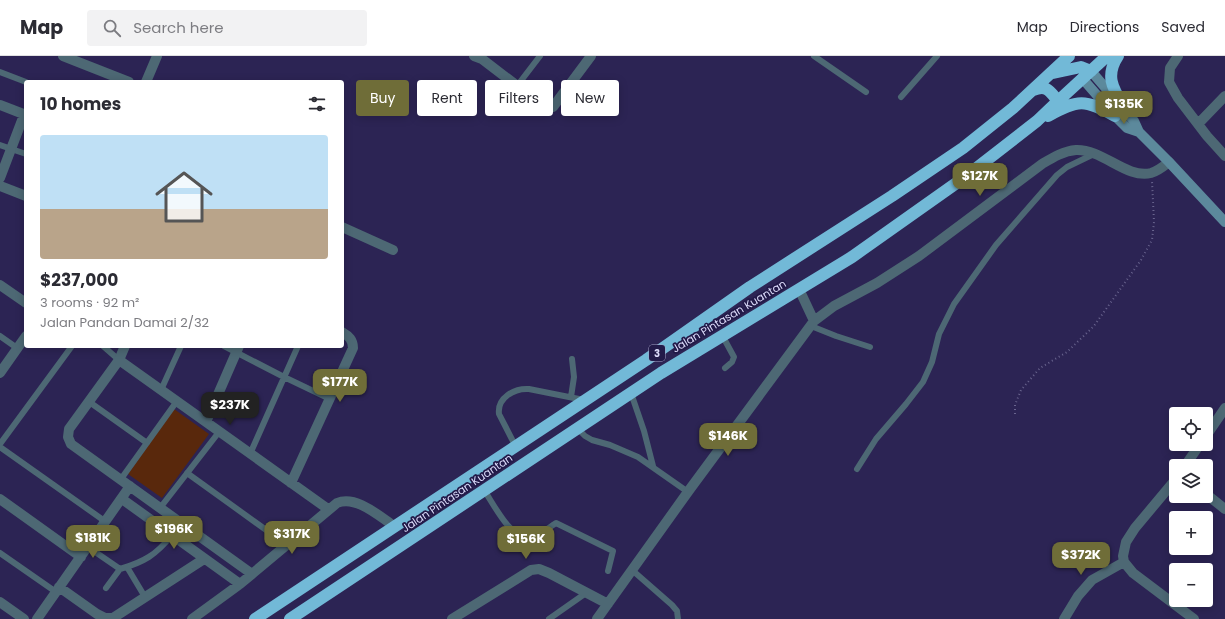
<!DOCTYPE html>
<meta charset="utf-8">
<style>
body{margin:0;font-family:Poppins,sans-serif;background:#f2f2f3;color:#2b2b33;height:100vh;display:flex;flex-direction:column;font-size:15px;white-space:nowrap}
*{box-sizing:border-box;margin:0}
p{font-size:13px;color:#7c7c81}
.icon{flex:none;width:22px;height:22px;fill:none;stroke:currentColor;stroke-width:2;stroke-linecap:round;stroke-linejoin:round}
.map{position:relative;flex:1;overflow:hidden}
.details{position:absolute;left:24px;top:24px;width:320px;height:268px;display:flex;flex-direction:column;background:#fff;border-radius:4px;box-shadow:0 2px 10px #0003}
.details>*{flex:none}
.banner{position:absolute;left:356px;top:24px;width:380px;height:36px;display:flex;gap:8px}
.fabs{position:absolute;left:1169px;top:351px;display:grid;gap:8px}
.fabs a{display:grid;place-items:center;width:44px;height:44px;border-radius:4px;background:#fff;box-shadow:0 2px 10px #0003;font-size:20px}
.price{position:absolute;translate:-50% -34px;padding:0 9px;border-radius:8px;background:#6f6d38;color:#fff;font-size:13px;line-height:26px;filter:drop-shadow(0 1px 2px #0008)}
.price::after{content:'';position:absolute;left:50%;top:24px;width:12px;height:9px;margin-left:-6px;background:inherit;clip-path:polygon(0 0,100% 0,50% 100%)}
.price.current{background:#222;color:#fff}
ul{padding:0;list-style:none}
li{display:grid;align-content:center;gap:8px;height:212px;padding:0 16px}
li+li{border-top:1px solid #e1e1e2}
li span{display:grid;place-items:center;height:124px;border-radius:4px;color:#555}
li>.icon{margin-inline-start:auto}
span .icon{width:72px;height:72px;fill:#fffc;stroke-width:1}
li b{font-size:17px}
h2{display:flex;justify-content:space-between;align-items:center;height:48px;padding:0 16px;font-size:17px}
.tag{padding:0 14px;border-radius:4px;background:#fff;box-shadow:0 2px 10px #0003;font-size:14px;line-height:36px}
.tag.current{background:#6f6d38;color:#fff}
header{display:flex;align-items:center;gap:24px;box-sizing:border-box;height:56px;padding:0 20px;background:#fff;border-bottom:1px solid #e1e1e2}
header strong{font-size:19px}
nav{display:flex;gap:22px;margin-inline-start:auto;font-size:14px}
.search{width:280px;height:36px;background:#f2f2f3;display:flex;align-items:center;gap:10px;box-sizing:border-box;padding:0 14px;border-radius:4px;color:#7c7c81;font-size:15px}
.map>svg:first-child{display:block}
</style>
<header>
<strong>Map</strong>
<div class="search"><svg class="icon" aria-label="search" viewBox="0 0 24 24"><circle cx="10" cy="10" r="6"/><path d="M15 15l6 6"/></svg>Search here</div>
<nav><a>Map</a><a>Directions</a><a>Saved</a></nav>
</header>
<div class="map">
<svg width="1225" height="563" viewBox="0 0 1225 563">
<rect width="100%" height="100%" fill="#2c2454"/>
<!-- green -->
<path fill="#59280c" d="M174 353 209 378 162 442 128 418Z"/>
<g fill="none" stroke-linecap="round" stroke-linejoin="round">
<!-- path -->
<path stroke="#69648e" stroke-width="2" stroke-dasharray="1 3" stroke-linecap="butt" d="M1015 358V349L1021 334 1040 312 1067 296 1094 270 1141 204 1152 184 1154 166 1152 125"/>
<!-- lane -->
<path stroke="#4d6874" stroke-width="6" d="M814 0 866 36
M0 16 26 26
M517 30 540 0
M901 41 937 0
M0 89 26 98
M811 270 836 280 870 291
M722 279 734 301 732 306 725 312
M0 280 17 292
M103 290 119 304
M224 290 284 321 330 343
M161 334 181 290
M631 337 644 375 653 410
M571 341 574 321 572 303
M88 345 147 387
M577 372 585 380 592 384 610 389 638 401 688 436
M0 388 72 290
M0 391 106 466
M516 391 499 358C497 342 514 332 529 333L584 344
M250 398 298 290
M857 413 876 383 906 348 923 326 932 306 939 278 954 248 996 189 1057 119 1067 111 1094 98
M187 417 287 489
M121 423 177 345
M484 434C493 447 510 482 528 482 539 481 548 472 556 467L613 495 608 515
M160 452 219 376
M88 491 120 513 106 532
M0 497 56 536
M127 511 145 541
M120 513C144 506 156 499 172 479
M632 514 672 549 677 555 678 563
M549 563 586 537"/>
<!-- street -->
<path stroke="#4d6874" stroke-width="10" d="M63 0 129 26
M474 0 482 3 546 52 553 51 591 0
M1178 0 1170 12 1169 26 1178 42 1207 80 1225 100
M146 26 157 0
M0 49 26 59
M1199 67 1225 40
M0 122 24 59
M0 130 26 140
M342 171 393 194
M0 229 26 247
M814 265 834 250 877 227 919 200 1042 108C1052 102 1063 95 1076 94 1103 93 1126 123 1151 117 1158 115 1164 110 1169 106
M125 290 119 304 69 373 68 381 71 388 252 518
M119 304 328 453
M0 317 26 280
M206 366 239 290
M1206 380 1225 352
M1185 410 1200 388
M1176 423 1135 472 1126 486 1123 500 1124 506 1133 517 1194 563
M291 427 353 292C353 284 349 280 342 276
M1206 438 1225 453
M0 443 81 501
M122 443 240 528
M59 531 97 558 105 562H113L204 503
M0 546 24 563
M37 563 130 430
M192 563 240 528 337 447C356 439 379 460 394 470
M452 563 531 514 539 513 549 517 608 548
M597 563 690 433 814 265 799 233
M1064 563 1078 540 1092 524 1124 506"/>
<!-- secondary -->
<path stroke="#5c899c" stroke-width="10" d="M1091 15 1134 65 1139 76
M1082 22 1115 60 1127 72 1139 76 1169 106 1225 166"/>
<!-- highway -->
<path stroke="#72b9d7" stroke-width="12" d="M1118 0C1104 21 1114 34 1125 53
M1053 17 1081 11 1091 15
M1033 34C1047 29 1049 34 1058 45
M1048 60C1078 43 1085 43 1115 60
M255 563 646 304 750 231 892 140 963 92 1013 52 1069 0
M290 563 661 317 852 201 965 121 1037 65 1058 45 1107 0"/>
</g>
<g text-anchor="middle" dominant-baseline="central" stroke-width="3.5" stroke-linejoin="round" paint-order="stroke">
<!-- shield labels -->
<rect fill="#221a49" stroke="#a5a2c6" stroke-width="1" x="649" y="289" width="16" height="16" rx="3"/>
<g font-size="10" font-weight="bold" fill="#dddcfb">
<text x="657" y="297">3</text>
</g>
<!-- street labels -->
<g font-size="11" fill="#dddcfb" stroke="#221a49">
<text transform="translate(729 260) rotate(-31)">Jalan Pintasan Kuantan</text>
<text transform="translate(457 437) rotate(-34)">Jalan Pintasan Kuantan</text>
</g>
</g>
</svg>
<div class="fabs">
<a><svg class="icon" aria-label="locate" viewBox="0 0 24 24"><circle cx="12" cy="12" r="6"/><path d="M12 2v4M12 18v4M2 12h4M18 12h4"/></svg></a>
<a><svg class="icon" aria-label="layers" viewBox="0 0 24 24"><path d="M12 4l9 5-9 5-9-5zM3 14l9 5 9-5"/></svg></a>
<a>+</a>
<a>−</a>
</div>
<b class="price" style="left:1124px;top:69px">$135K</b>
<b class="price" style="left:980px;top:141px">$127K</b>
<b class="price" style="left:340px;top:347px">$177K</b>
<b class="price current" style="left:230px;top:370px">$237K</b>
<b class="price" style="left:728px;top:401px">$146K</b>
<b class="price" style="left:174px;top:494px">$196K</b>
<b class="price" style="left:292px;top:499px">$317K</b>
<b class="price" style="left:93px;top:503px">$181K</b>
<b class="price" style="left:526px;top:504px">$156K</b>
<b class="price" style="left:1081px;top:520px">$372K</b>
<div class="banner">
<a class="tag current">Buy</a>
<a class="tag">Rent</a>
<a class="tag">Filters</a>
<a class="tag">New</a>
</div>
<section class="details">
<h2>10 homes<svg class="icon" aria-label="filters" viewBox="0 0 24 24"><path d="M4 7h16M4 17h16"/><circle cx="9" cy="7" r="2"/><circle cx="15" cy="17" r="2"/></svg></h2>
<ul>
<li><span style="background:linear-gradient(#bfe0f5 60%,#b9a48a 0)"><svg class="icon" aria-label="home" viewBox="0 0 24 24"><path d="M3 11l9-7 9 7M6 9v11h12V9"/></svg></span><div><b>$237,000</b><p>3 rooms · 92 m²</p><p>Jalan Pandan Damai 2/32</p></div></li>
</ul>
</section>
</div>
